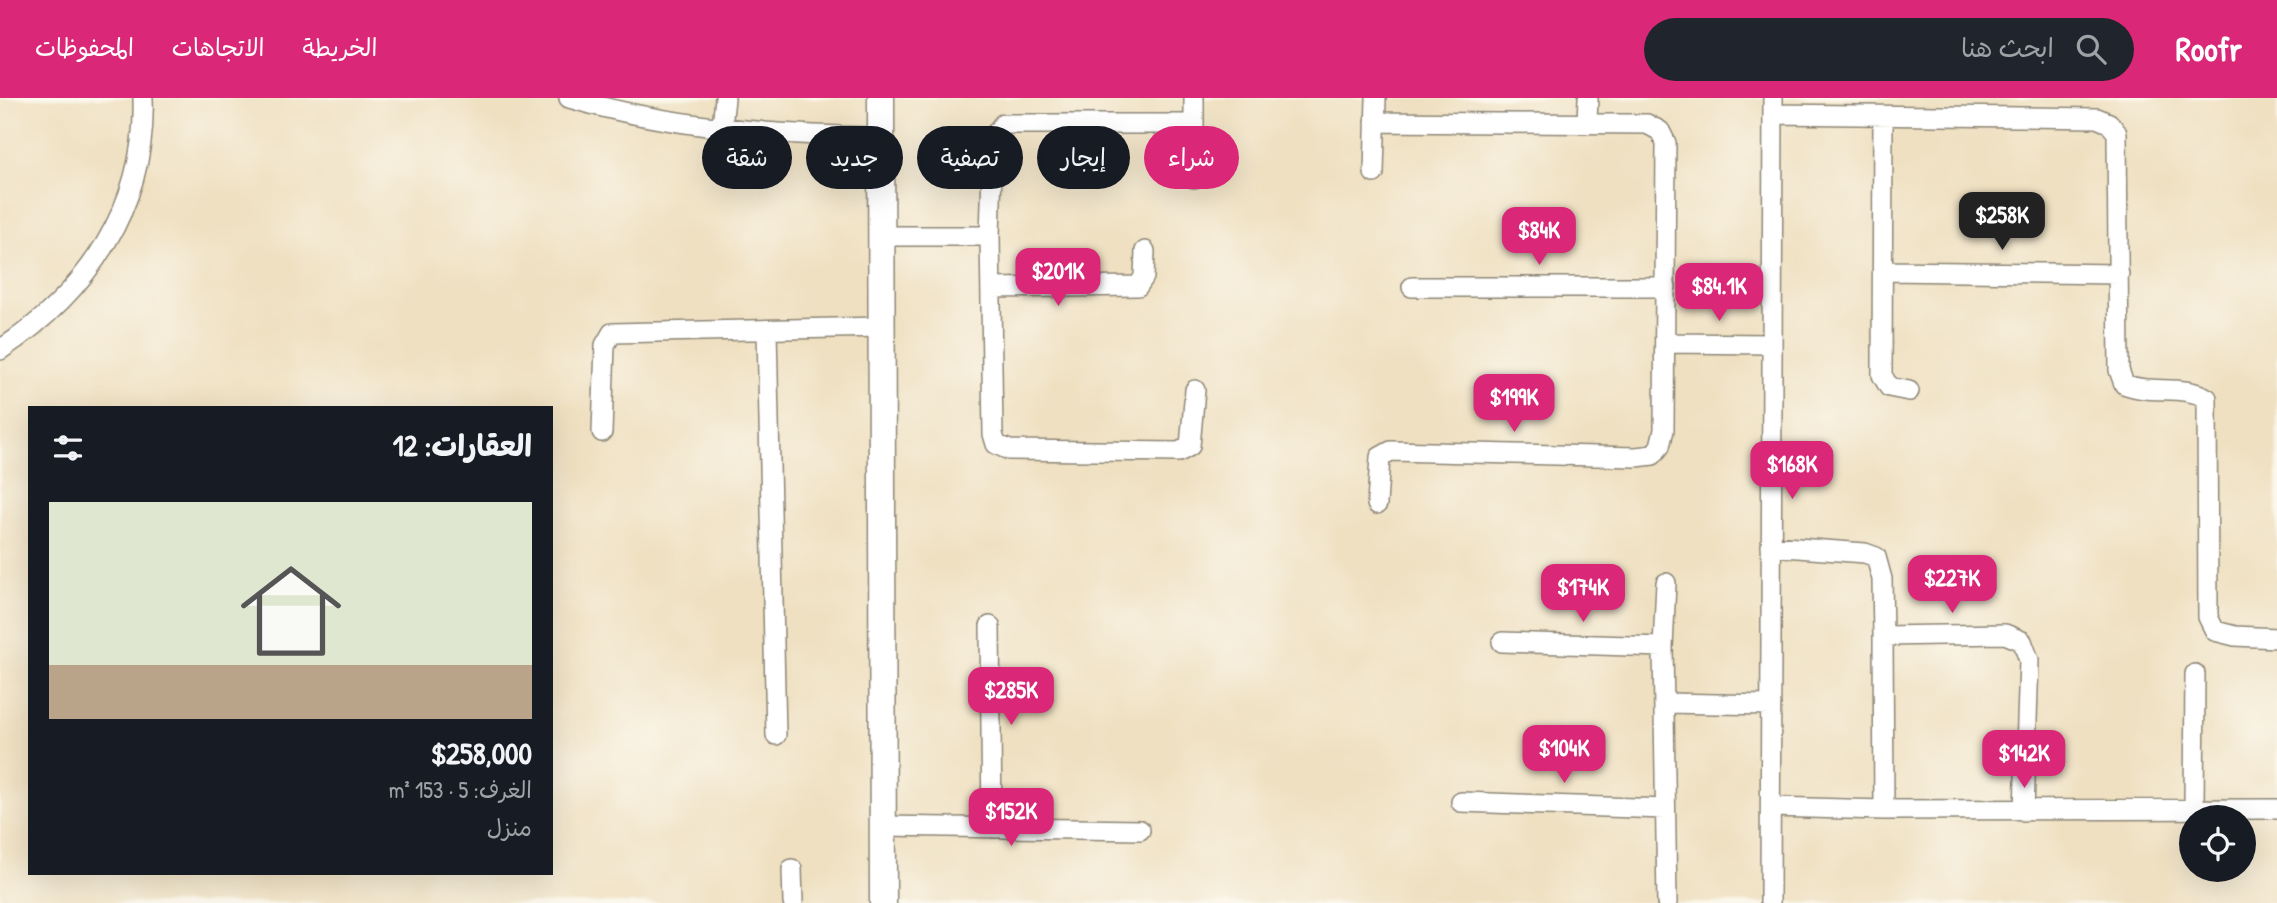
<!DOCTYPE html>
<html lang="ar">
<meta charset="utf-8">
<style>
body{margin:0;font-family:"Patrick Hand","Playpen Sans Arabic",sans-serif;background:#20242c;color:#f1f3f6;direction:rtl;height:100vh;display:flex;flex-direction:column;font-size:26px;white-space:nowrap}
*{box-sizing:border-box;margin:0}
p{font-size:23px;color:#9ea1a6}
.icon{flex:none;width:38px;height:38px;fill:none;stroke:currentColor;stroke-width:2;stroke-linecap:round;stroke-linejoin:round}
.map{position:relative;flex:1;overflow:hidden;direction:ltr}
.drawer{position:absolute;left:28px;top:308px;width:525px;height:469px;display:flex;flex-direction:column;background:#171b24;border-radius:0px;box-shadow:0 7px 28px #0002;direction:rtl}
.drawer>*{flex:none}
.top-card{position:absolute;left:574px;top:28px;width:665px;height:63px;direction:rtl;display:flex;gap:14px}
.buttons{position:absolute;left:2179px;top:707px;display:grid;gap:14px}
.buttons a{display:grid;place-items:center;width:77px;height:77px;border-radius:50%;background:#171b24;box-shadow:0 7px 28px #0002;font-size:35px}
.price{position:absolute;translate:-50% -60px;padding:0 16px;border-radius:14px;background:#db2777;color:#fff;font-size:23px;line-height:46px;filter:drop-shadow(0 2px 4px #0008)}
.price::after{content:'';position:absolute;left:50%;top:42px;width:21px;height:16px;margin-left:-10px;background:inherit;clip-path:polygon(0 0,100% 0,50% 100%)}
.price.selected{background:#222;color:#fff}
ul{padding:0;list-style:none}
li{display:grid;align-content:center;gap:14px;height:371px;padding:0 21px}
li+li{border-top:2px solid #363941}
li span{display:grid;place-items:center;height:217px;border-radius:0px;color:#555}
li>.icon{margin-inline-start:auto}
span .icon{width:126px;height:126px;fill:#fffc;stroke-width:1}
li b{font-size:30px}
h2{display:flex;justify-content:space-between;align-items:center;height:84px;padding:0 21px;font-size:30px}
.tag{padding:0 24px;border-radius:32px;background:#171b24;box-shadow:0 7px 28px #0002;font-size:24px;line-height:63px}
.tag.selected{background:#db2777;color:#fff}
header{display:flex;align-items:center;gap:42px;box-sizing:border-box;height:98px;padding:0 35px;background:#db2777;color:#fff}
header strong{font-size:33px}
nav{display:flex;gap:38px;margin-inline-start:auto;font-size:24px}
.search{width:490px;height:63px;background:#20242c;display:flex;align-items:center;gap:18px;box-sizing:border-box;padding:0 24px;border-radius:38px;color:#9ea1a6;font-size:26px}
.map>svg:first-child{display:block}
</style>
<header>
<strong>Roofr</strong>
<div class="search"><svg class="icon" aria-label="search" viewBox="0 0 24 24"><circle cx="10" cy="10" r="6"/><path d="M15 15l6 6"/></svg>ابحث هنا</div>
<nav><a>الخريطة</a><a>الاتجاهات</a><a>المحفوظات</a></nav>
</header>
<div class="map">
<svg width="2277" height="805" viewBox="0 0 2277 805">
<rect width="100%" height="100%" fill="#fbf7ec"/>
<filter id="ink" filterUnits="userSpaceOnUse"><feTurbulence type="fractalNoise" baseFrequency=".0143" numOctaves="2"/><feDisplacementMap in="SourceGraphic" scale="14" xChannelSelector="R" yChannelSelector="G"/><feConvolveMatrix kernelMatrix="1 2 1 2 8 2 1 2 1" color-interpolation-filters="sRGB"/></filter>
<filter id="wash" filterUnits="userSpaceOnUse"><feTurbulence type="fractalNoise" baseFrequency=".00686" numOctaves="4" result="noise"/><feDisplacementMap in="SourceGraphic" scale="28" xChannelSelector="R" yChannelSelector="G"/><feGaussianBlur stdDeviation="1.57" result="paint"/><feColorMatrix in="noise" values="0 0 0 0 0 0 0 0 0 0 0 0 0 0 0 0 0 1.4 0 .05"/><feComposite in="paint" operator="in"/></filter>
<g filter="url(#wash)">
<rect width="100%" height="100%" fill="#efe0c1"/>
</g>
<g filter="url(#ink)">
<g fill="none" stroke-linecap="round" stroke-linejoin="round">
<defs>
<path id="minor" d="M569 0C670 30 776 37 881 39
M1194 0V80
M1773 16 2097 20 2109 25 2117 35 2119 272 2124 286C2151 297 2182 286 2207 300L2208 519 2215 533 2235 538 2277 540
M1883 18 1882 277 1889 289 1909 293
M1587 23 1588 0
M1375 24 1647 26 1660 33 1666 45 1664 332 1660 348 1653 357 1636 359 1391 353 1380 359 1377 406
M1194 26H1003L993 39 990 138 993 336 996 346 1009 352 1179 354 1190 348 1195 292
M722 29 725 0
M1374 75 1376 0
M881 138H990
M1884 173 2119 176
M1412 189H1666
M991 190 1138 188 1144 179 1145 153
M767 232 776 637
M1666 245 1772 246
M0 252C87 195 147 108 143 0
M602 334 605 247 612 235 882 229
M1771 448 1865 455 1876 459 1882 481 1883 538
M1666 485 1663 549 1667 805
M990 528 992 730
M1502 544 1663 549
M1664 605 1771 607
M1461 704 1665 711
M1771 709 1884 712 2277 711
M2194 711 2195 576
M1884 712 1883 538 2005 536 2022 543 2029 562 2024 713
M883 728 1140 732
M792 771 793 805
M1770 805 1773 0"/>
<path id="secondary" d="M881 0 883 805"/>
</defs>
<!-- minor casing -->
<use href="#minor" stroke="#8d8676" stroke-width="22"/>
<!-- secondary casing -->
<use href="#secondary" stroke="#8d8676" stroke-width="29"/>
<!-- minor -->
<use href="#minor" stroke="#fff" stroke-width="19"/>
<!-- secondary -->
<use href="#secondary" stroke="#fff" stroke-width="26"/>
</g>
</g>
</svg>
<div class="buttons">
<a><svg class="icon" aria-label="locate" viewBox="0 0 24 24"><circle cx="12" cy="12" r="6"/><path d="M12 2v4M12 18v4M2 12h4M18 12h4"/></svg></a>
</div>
<b class="price selected" style="left:2002px;top:154px">$258K</b>
<b class="price" style="left:1539px;top:169px">$84K</b>
<b class="price" style="left:1058px;top:210px">$201K</b>
<b class="price" style="left:1719px;top:225px">$84.1K</b>
<b class="price" style="left:1514px;top:336px">$199K</b>
<b class="price" style="left:1792px;top:403px">$168K</b>
<b class="price" style="left:1952px;top:517px">$227K</b>
<b class="price" style="left:1583px;top:526px">$174K</b>
<b class="price" style="left:1011px;top:629px">$285K</b>
<b class="price" style="left:1564px;top:687px">$104K</b>
<b class="price" style="left:2024px;top:692px">$142K</b>
<b class="price" style="left:1011px;top:750px">$152K</b>
<div class="top-card">
<a class="tag selected">شراء</a>
<a class="tag">إيجار</a>
<a class="tag">تصفية</a>
<a class="tag">جديد</a>
<a class="tag">شقة</a>
</div>
<section class="drawer">
<h2>العقارات: 12<svg class="icon" aria-label="filters" viewBox="0 0 24 24"><path d="M4 7h16M4 17h16"/><circle cx="9" cy="7" r="2"/><circle cx="15" cy="17" r="2"/></svg></h2>
<ul>
<li><span style="background:linear-gradient(#dfe7d0 75%,#b9a48a 0)"><svg class="icon" aria-label="home" viewBox="0 0 24 24"><path d="M3 11l9-7 9 7M6 9v11h12V9"/></svg></span><div><b>$258,000</b><p>الغرف: 5 · 153 m²</p><p>منزل</p></div></li>
</ul>
</section>
</div>
